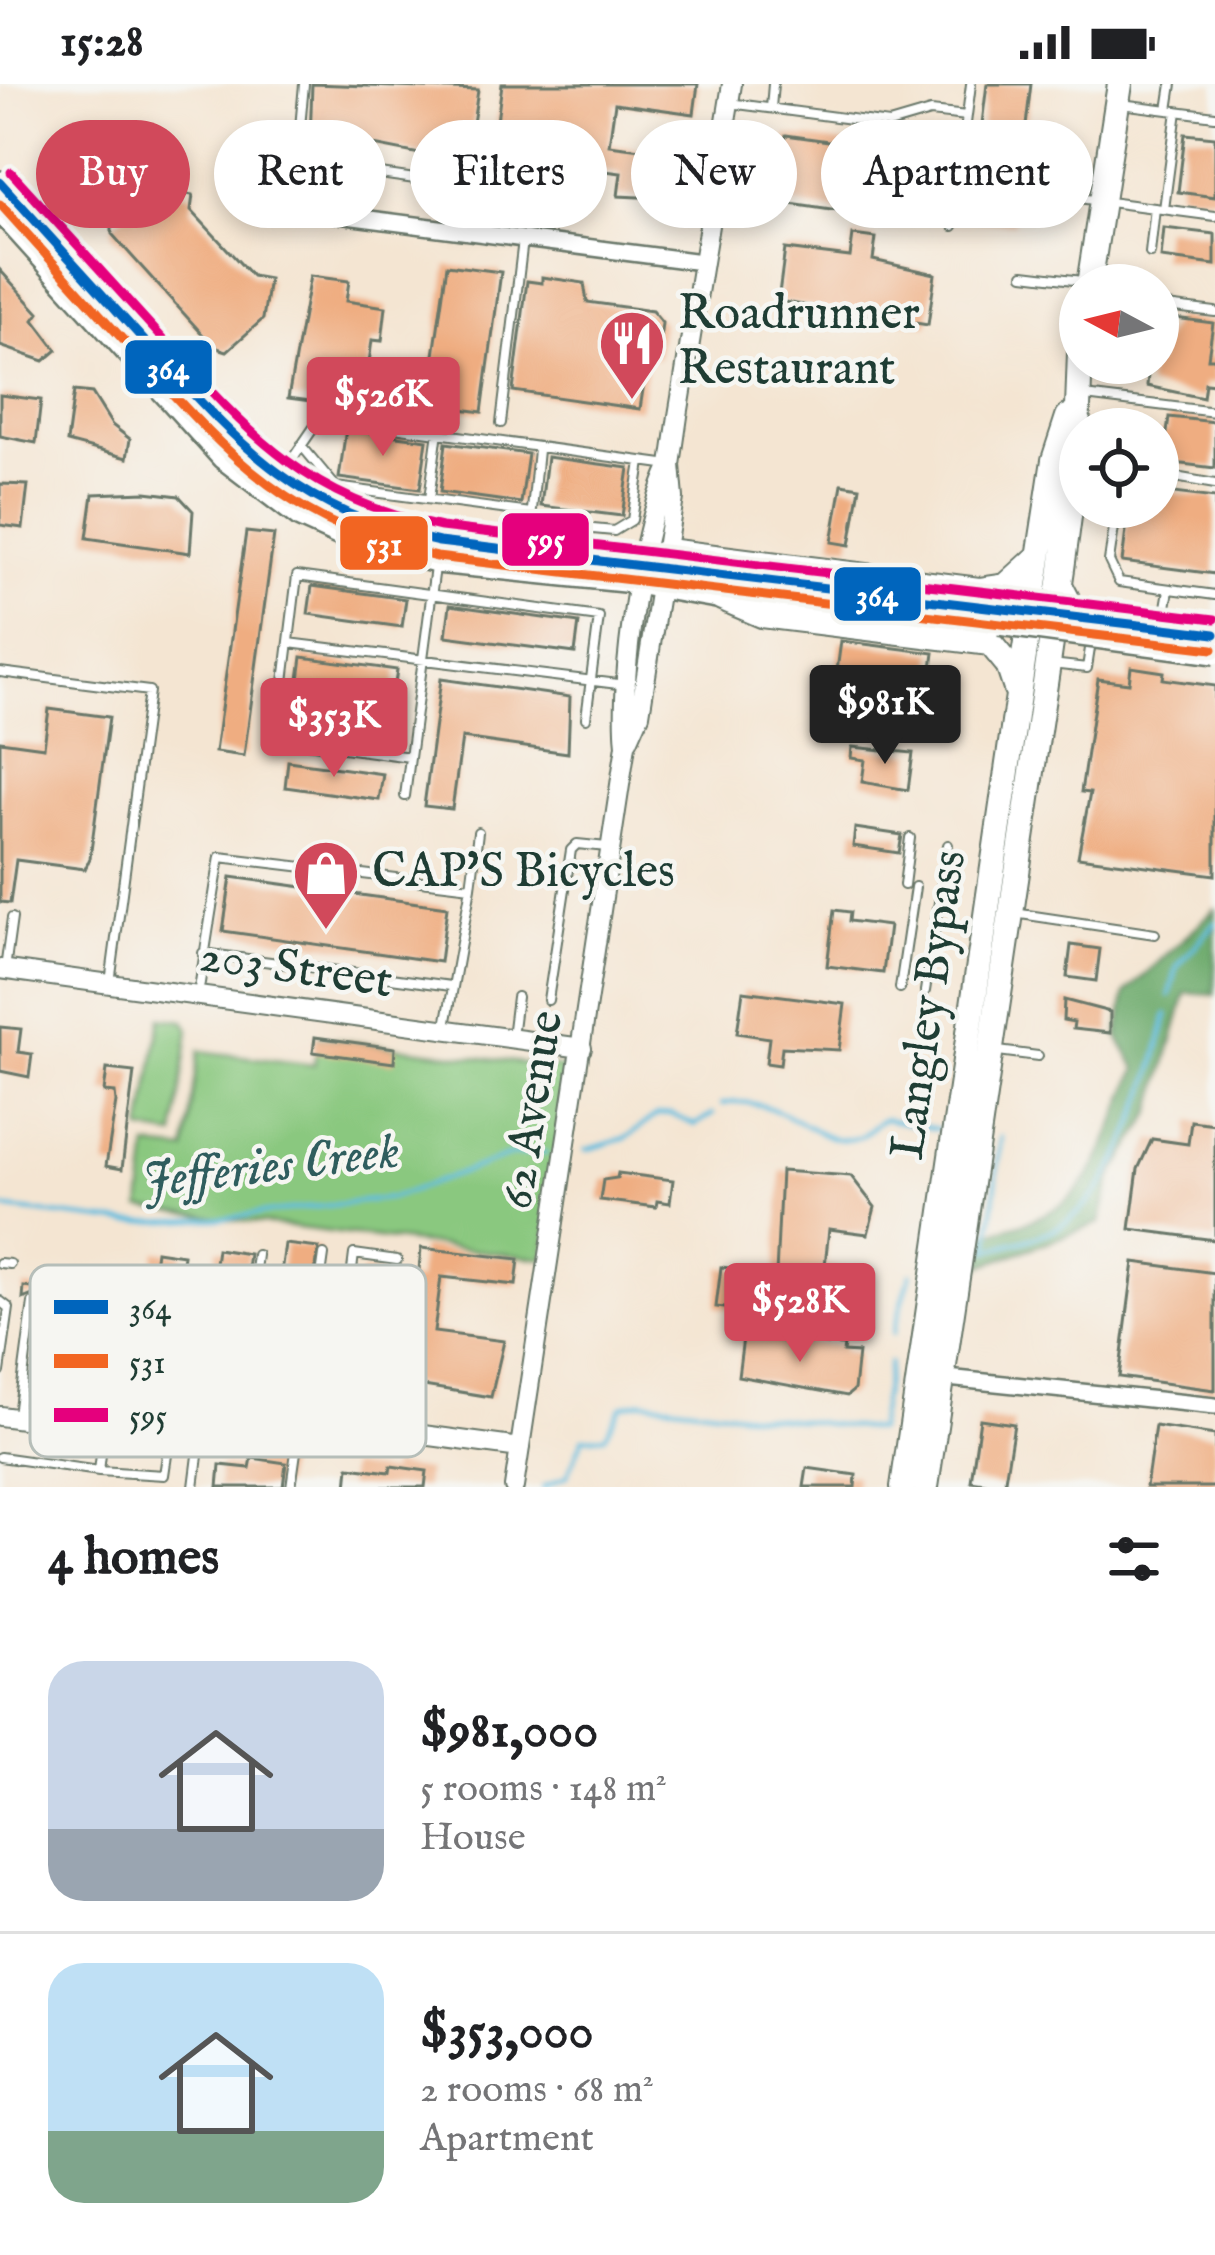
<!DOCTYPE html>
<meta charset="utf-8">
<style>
body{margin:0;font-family:"IM FELL English",serif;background:#f2f2f2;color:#202124;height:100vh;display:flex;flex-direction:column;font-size:45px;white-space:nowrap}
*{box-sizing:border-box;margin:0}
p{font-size:39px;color:#757577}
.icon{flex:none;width:66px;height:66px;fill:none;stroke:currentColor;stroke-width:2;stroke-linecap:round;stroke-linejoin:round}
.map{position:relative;height:1403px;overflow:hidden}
.sheet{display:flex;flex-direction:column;background:#fff;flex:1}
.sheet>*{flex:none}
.banner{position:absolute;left:36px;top:36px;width:1143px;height:108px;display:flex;gap:24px}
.needle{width:78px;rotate:277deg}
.controls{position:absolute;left:1059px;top:180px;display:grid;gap:24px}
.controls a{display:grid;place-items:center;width:120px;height:120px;border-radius:50%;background:#fff;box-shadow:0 6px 18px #0003;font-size:60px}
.price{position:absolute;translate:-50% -102px;padding:0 27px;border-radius:12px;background:#d1495b;color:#fff;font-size:39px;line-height:78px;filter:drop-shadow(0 3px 6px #0008)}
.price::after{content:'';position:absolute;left:50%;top:72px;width:36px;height:27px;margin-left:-18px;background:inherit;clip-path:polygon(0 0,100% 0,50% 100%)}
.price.active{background:#222;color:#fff}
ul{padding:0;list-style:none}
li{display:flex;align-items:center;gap:36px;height:300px;padding:0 48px}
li+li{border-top:3px solid #e0e0e0}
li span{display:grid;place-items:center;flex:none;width:336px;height:240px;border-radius:36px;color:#555}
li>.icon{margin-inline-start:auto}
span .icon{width:144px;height:144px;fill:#fffc;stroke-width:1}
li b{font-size:51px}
h2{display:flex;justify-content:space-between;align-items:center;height:144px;padding:0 48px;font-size:51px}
.pill{padding:0 42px;border-radius:54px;background:#fff;box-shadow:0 6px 18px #0003;font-size:42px;line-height:108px}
.pill.active{background:#d1495b;color:#fff}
.status{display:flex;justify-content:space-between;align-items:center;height:84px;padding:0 60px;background:#fff;direction:ltr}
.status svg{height:33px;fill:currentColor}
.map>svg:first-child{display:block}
</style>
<div class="status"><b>15:28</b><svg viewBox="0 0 49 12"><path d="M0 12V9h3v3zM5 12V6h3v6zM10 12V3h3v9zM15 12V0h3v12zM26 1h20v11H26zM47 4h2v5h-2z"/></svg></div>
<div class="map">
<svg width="1215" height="1403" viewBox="0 0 1215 1403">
<rect width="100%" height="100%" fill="#f6f6f2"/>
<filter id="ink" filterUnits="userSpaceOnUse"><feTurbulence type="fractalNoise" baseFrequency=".00833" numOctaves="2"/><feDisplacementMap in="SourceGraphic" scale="24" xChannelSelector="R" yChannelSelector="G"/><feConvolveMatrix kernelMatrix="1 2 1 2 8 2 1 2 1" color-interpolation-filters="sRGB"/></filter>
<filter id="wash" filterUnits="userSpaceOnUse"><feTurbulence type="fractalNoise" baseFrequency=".004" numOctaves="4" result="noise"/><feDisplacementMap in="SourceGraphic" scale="48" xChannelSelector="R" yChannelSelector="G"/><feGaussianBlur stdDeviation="2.7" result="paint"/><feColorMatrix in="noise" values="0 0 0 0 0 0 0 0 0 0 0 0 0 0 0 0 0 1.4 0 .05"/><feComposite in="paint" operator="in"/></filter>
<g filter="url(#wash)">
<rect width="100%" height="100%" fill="#f4e5d2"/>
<!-- green -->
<path fill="#8ac87f" stroke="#54825a" stroke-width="3" d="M161 934 184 937 189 945 175 1052 142 1047Z
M318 953 568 985 544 1175 141 1124 148 1063 186 1067 199 967 314 981Z"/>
<!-- forest -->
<path fill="#6fac6e" stroke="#477451" stroke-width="3" d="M1215 825V911L1186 909 1152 1029 1112 1093 1100 1139 982 1182 986 1149C1099 1125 1095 1080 1137 985L1118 953 1125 910Z"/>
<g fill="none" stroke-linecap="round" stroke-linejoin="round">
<!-- stream -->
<path stroke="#60bdde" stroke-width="4.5" d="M1170 912 1177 883 1215 839
M722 1020C777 1008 818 1062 852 1055 866 1053 872 1040 885 1035L937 1045
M1001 1053 989 1166C1012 1159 1039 1154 1060 1142 1120 1110 1154 992 1167 930
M586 1066 626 1054 657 1031 670 1030 695 1041 713 1030
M0 1124 129 1139 217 1135 391 1114 514 1070 546 1069
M893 1250 911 1189
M543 1403 567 1392 583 1354 605 1352 622 1322 643 1317 877 1346 889 1279"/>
</g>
<g id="blocks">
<!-- building -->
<path fill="#efad81" d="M312 0 478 6 468 73 460 78 359 58 351 63 310 57Z
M502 0H698L694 30 615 19 609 61 687 71 681 115 618 112 621 89 543 79 540 105 514 100V70L493 67Z
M987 0H1031L1014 140 970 135Z
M1185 50 1215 53V113L1178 108Z
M786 51 928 71 919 139 777 118Z
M152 105 193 111 191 126 252 192 269 195 263 235 227 267 214 263 112 150V142Z
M1164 144 1215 150V181L1161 174Z
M853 151 876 154 873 176 935 190 928 241 778 217 785 165 850 173Z
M447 181 501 188 482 328 427 320Z
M0 186 39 229 34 236 57 266 44 277 0 262Z
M310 192 349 197 346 217 386 223 382 257 372 256 363 324 288 314Z
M542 193 584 199 587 218 652 227 662 239 658 274 648 273 640 325 513 307 527 197 542 199Z
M1175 234 1213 239 1208 274H1215V300L1205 299 1203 314 1147 302 1149 279H1158V266Z
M74 307 92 309 112 341 130 355 127 374 67 358Z
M0 311 41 316 36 359 0 352Z
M1169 333 1215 338V384L1158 377V348L1167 349Z
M346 345 427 356 420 405 339 394Z
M446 359 528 370 521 419 440 408Z
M547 373 629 384 622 432 541 422Z
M0 400 28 401 23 444 0 441Z
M842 400 860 403 850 461 832 458Z
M1158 407 1215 414V490L1122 478 1129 423H1158Z
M146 408 179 412 193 427 190 469 87 454 93 410Z
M246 448 274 451 244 672 215 668Z
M312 502 406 515 402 543 308 530Z
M450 521 579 539 575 569 446 552Z
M841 557 934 569 925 636 832 624Z
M302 573 397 586 388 646 294 633Z
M1131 583 1164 588 1163 595 1215 602V791L1078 773 1090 709 1081 708 1098 595 1129 599Z
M441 595 570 613 568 669 462 654 452 725 424 722Z
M49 625 109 633 90 774 85 785 16 776 10 819 0 818V657L44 663Z
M852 663 913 669 908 706 862 698 865 676 851 674Z
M288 677 383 690 379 716 285 703Z
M855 744 902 751 899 769 853 762Z
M231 793 447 823 440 878 223 847Z
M834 826 850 828 849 837 889 842 883 889 827 882Z
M1071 861 1100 865 1096 897 1067 893Z
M743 907 845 920 839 966 782 963 780 981 766 979 769 954 737 949Z
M1064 916 1110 928V949L1073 945 1074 938 1063 936Z
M0 943 21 945 18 968 32 970 29 993 0 987Z
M315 953 395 964 394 979 313 968Z
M107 985 134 988 122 1085 106 1082 116 1018 115 1009 104 1008Z
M1191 1037 1215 1040V1156L1130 1145 1138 1085 1152 1055 1188 1060Z
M781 1087 851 1092 875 1123 868 1150 829 1145 825 1181 847 1184 840 1238 716 1223 721 1183 776 1190Z
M618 1089 673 1096 670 1119 657 1117 656 1123 600 1116 603 1096 617 1094Z
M285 1160 319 1164 297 1299 266 1295Z
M421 1164 519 1175 516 1201 441 1193 434 1248 504 1257 491 1313 363 1292 376 1210 359 1207 362 1188 418 1197Z
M217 1165 249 1170 231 1299 228 1308 215 1310 201 1308 199 1295Z
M156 1167 183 1171 163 1315 136 1311Z
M1134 1178 1215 1189V1306L1119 1293Z
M24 1203 83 1210 79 1241 104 1244 96 1309 35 1306 46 1218 33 1211 23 1215Z
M743 1254 844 1261 843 1268 858 1269 854 1306 847 1312 738 1292Z
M980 1335 1014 1340 1004 1402 971 1397Z
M1155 1342 1215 1351V1403H1146Z
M252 1374 286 1379 283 1403H218L220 1381 250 1384Z
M391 1382 427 1387 425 1403H347L349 1383 390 1388Z
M807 1384 856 1391 855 1403H804Z"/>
</g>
</g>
<g filter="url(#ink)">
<use href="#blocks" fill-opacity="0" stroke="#6a786b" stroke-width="3"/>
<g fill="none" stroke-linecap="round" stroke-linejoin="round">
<defs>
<path id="service" d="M730 19 889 40 930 28 967 32
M1121 20 1215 32
M771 24 773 0
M1168 26 1172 0
M296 78 443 99 453 108 450 145
M1036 109 1094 116
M1109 118 1215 132
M270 121 296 87 304 0
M1164 125 1177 27
M953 142 971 0
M1150 169 1155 124
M1024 190 1082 197
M1158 221 1215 228
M1085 312 1215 328
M501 339 523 156
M301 361 336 403 531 429
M282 390 321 333 670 381
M1158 390 1215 400
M429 415 438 347
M1117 423 1109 477 1119 498 1215 511
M530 439 614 447 632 436 641 378
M528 466 538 366
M1069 501 1084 530
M1163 540 1169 506
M289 559 626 601
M1051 580 1087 584 1091 558
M0 588 149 607 110 899
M410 673 277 655 297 492 599 533 586 634
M405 712 435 483
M904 801 910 754
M1014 829 1155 850
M203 869 451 902
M5 885 12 834
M900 904 915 803
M925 907 948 761
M198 911 220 773 471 803 478 748
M548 916 571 766 577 760 607 763
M446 942 471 803
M512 953 517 913
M998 967 1038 972
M0 1179 10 1180
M0 1217 9 1224 0 1288
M67 1313 103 1318
M18 1331 33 1219
M333 1338 354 1170 397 1176
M239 1341 238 1312 257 1171
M100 1344 114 1232
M0 1373 99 1387 104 1346
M99 1387 164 1391 170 1351
M194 1403 201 1348
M291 1403 324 1171"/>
<path id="minor" d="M269 122 701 178
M938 1293 1215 1322"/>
<path id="tertiary" d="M628 657 640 630 674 414 671 381 678 332 732 0
M0 885 582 964
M0 1332 144 1351 281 1336 333 1339 520 1364
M514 1403 626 661C619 595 641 441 671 381"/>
<path id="secondary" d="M0 98 241 363C301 413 361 444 439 458L1001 524
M0 127 223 374 300 433 344 453 436 478 624 497 722 514 999 540"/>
<path id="trunk" d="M1089 201 1120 0
M645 478 667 467 979 506 1006 502 1039 472
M722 514 762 531 990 559 1008 581 1016 605
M903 1403 1018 611 1054 376 1068 333
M926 1403 1062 485 1076 380 1080 268"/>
</defs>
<!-- service casing -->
<use href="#service" stroke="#6a786b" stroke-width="12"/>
<!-- minor casing -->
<use href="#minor" stroke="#6a786b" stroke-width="20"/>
<!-- tertiary casing -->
<use href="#tertiary" stroke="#6a786b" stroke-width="22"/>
<!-- secondary casing -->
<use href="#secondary" stroke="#6a786b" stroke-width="26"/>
<!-- trunk casing -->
<use href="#trunk" stroke="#6a786b" stroke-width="28"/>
<!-- service -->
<use href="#service" stroke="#fff" stroke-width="8"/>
<!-- minor -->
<use href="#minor" stroke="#fff" stroke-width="15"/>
<!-- tertiary -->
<use href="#tertiary" stroke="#fff" stroke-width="18"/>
<!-- secondary -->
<use href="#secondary" stroke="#fff" stroke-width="21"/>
<!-- trunk -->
<use href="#trunk" stroke="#fff" stroke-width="24"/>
<defs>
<path id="secondary-bridge" d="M1001 524 1215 550
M999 540 1215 569"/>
</defs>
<!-- secondary-bridge casing -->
<use href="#secondary-bridge" stroke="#6a786b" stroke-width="26" stroke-linecap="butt"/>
<!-- secondary-bridge -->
<use href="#secondary-bridge" stroke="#fff" stroke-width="21"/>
<defs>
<path id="bus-1" d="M0 98C50 153 99 207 149 262 242 364 298 428 439 458L1215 550"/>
<path id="bus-2" d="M0 120C46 171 91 221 137 271 232 376 292 443 437 473L1213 565"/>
<path id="bus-3" d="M11 88C59 140 106 192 153 244 246 346 300 413 441 443L1215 535"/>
</defs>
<!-- bus-1 casing -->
<use href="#bus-1" stroke="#f6f6f2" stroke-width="18"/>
<!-- bus-2 casing -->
<use href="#bus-2" stroke="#f6f6f2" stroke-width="18"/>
<!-- bus-3 casing -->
<use href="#bus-3" stroke="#f6f6f2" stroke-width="18"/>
<!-- bus-1 -->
<use href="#bus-1" stroke="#0065bd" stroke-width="9"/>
<!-- bus-2 -->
<use href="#bus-2" stroke="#f26522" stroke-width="9"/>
<!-- bus-3 -->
<use href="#bus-3" stroke="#e5007d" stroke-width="9"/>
</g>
</g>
<!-- icons -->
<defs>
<symbol id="restaurant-pin" viewBox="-11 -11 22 30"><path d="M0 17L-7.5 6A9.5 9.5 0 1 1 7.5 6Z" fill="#d1495b" stroke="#f6f6f2"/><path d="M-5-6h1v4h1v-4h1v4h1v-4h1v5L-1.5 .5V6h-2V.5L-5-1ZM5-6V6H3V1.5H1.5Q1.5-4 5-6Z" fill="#fff"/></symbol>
<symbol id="shop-pin" viewBox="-11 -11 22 30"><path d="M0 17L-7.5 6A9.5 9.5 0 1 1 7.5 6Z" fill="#d1495b" stroke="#f6f6f2"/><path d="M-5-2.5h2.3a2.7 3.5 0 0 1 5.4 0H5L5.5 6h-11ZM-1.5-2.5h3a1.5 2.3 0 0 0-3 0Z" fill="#fff"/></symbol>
</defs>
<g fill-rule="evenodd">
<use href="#restaurant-pin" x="594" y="221" width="76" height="104"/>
<use href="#shop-pin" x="288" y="751" width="76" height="104"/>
</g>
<g text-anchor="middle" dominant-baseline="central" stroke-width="9" stroke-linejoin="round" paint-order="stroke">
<!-- poi labels -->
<g font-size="48" fill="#1f3d34" stroke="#f6f6f2" text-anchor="start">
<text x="678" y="231">Roadrunner<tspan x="678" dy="55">Restaurant</tspan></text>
<text x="372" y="789">CAP'S Bicycles</text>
</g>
<!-- street labels -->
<g font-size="48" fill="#1f3d34" stroke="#f6f6f2">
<text transform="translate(296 886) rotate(8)">203 Street</text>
<text transform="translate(930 921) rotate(-82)">Langley Bypass</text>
<text transform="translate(533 1026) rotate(-81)">62 Avenue</text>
</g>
<!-- water labels -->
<g font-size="51" font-style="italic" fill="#2f5d5e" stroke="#f6f6f2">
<text transform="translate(271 1084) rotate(-7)">Jefferies Creek</text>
</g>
</g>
<!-- legend -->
<rect x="30" y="1181" width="396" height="192" rx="18" fill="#f6f6f2" stroke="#b6beb9" stroke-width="3"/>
<rect x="54" y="1216" width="54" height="14" fill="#0065bd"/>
<rect x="54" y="1270" width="54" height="14" fill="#f26522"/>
<rect x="54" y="1324" width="54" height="14" fill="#e5007d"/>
<g font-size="33" fill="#1f3d34">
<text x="129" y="1235">364</text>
<text x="129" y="1289">531</text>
<text x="129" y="1343">595</text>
</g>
<g stroke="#f6f6f2" stroke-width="4.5">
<rect x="123" y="254" width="91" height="58" rx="12" fill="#0065bd"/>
<rect x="500" y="427" width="91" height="57" rx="12" fill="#e5007d"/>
<rect x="338" y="430" width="92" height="58" rx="12" fill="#f26522"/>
<rect x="832" y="481" width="91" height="58" rx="12" fill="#0065bd"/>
</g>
<g font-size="33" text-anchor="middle" font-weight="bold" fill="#fff">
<text x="168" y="295">364</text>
<text x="546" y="467">595</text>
<text x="384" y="471">531</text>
<text x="877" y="522">364</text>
</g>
</svg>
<div class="controls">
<a><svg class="needle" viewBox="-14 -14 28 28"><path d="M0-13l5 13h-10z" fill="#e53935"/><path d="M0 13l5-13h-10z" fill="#757577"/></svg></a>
<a><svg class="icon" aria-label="locate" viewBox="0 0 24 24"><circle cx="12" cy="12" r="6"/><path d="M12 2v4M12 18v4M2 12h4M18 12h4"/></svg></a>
</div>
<b class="price" style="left:383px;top:375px">$526K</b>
<b class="price active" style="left:885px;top:683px">$981K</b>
<b class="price" style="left:334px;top:696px">$353K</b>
<b class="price" style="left:800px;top:1281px">$528K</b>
<div class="banner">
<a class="pill active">Buy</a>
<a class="pill">Rent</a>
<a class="pill">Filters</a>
<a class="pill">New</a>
<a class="pill">Apartment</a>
</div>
</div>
<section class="sheet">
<h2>4 homes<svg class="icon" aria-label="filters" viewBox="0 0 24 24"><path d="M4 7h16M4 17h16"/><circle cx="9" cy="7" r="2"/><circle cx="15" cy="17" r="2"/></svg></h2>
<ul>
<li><span style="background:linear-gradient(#c9d6e8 70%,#9aa5b1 0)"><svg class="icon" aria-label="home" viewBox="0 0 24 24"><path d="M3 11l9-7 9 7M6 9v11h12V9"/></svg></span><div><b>$981,000</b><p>5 rooms · 148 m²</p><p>House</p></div></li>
<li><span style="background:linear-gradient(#bfe0f5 70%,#7fa58c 0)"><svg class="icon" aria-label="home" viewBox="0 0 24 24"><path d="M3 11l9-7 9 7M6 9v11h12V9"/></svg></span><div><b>$353,000</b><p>2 rooms · 68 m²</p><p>Apartment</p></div></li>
</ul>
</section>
